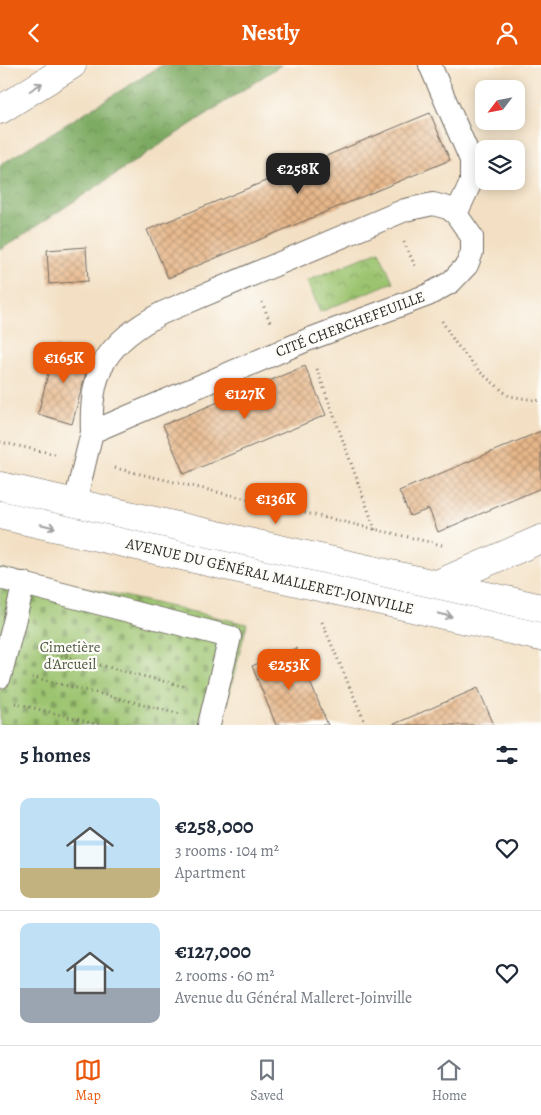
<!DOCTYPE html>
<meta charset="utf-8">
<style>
body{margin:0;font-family:Alegreya,serif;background:#f6f6f7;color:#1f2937;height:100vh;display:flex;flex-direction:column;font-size:19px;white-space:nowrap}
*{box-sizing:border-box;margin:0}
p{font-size:16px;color:#747a83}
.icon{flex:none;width:28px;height:28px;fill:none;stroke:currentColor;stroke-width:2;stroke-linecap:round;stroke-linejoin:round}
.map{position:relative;height:660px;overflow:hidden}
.drawer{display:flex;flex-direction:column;background:#fff;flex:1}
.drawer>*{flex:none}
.needle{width:32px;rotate:238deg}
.tools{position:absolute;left:475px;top:15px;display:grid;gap:10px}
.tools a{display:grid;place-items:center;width:50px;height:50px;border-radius:10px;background:#fff;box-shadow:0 2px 12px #0003;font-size:25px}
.price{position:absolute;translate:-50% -42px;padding:0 11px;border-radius:10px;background:#ea580c;color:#fff;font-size:16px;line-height:32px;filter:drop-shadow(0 1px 2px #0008)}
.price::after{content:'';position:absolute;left:50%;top:30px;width:15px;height:11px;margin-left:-8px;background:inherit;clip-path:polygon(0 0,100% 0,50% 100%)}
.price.selected{background:#222;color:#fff}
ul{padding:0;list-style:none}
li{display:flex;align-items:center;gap:15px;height:125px;padding:0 20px}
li+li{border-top:1px solid #e0e1e3}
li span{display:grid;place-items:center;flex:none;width:140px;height:100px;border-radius:10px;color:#555}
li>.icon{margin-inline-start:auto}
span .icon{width:60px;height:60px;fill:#fffc;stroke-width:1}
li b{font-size:21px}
h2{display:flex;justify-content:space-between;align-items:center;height:60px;padding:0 20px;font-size:21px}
header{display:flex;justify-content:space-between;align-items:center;height:65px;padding:0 20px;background:#ea580c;color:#fff;font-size:22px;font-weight:600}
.menu{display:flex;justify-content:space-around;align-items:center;height:70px;border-top:1px solid #e0e1e3;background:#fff;font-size:14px;color:#747a83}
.menu a{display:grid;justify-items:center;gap:2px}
.menu .selected{color:#ea580c}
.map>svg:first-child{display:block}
</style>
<header><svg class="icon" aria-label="back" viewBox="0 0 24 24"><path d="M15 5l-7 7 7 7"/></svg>Nestly<svg class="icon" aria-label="person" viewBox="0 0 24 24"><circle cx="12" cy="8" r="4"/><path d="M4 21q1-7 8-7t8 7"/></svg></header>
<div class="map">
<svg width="541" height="660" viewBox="0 0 541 660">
<defs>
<pattern id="forest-crowns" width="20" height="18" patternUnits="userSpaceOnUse" patternTransform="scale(1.25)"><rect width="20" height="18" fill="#7daa62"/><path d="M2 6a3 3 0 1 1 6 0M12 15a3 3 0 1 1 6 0" fill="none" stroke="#678b51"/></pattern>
<pattern id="cemetery-stones" width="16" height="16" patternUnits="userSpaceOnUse" patternTransform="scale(1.25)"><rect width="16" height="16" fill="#9cc470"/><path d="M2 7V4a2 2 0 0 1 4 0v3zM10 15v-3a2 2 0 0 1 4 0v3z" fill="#7f9f5c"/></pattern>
<pattern id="park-crowns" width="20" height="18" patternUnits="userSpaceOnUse" patternTransform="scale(1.25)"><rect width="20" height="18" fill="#9cc470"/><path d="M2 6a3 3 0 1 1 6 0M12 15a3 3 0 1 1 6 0" fill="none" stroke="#7f9f5c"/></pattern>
<pattern id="building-cross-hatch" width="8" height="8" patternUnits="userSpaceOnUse" patternTransform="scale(1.25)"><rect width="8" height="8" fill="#e7b78a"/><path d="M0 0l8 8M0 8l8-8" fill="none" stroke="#bb9571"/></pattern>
</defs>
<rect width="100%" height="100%" fill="#fdfcf7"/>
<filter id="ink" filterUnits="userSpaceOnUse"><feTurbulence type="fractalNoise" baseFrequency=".02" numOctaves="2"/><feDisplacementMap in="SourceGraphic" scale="10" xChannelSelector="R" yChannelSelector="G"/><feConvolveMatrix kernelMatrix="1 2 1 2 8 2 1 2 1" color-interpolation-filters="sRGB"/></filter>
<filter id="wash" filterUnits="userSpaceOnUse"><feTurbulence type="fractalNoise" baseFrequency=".0096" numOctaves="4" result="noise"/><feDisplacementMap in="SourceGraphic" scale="20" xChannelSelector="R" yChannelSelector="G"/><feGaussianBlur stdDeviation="1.12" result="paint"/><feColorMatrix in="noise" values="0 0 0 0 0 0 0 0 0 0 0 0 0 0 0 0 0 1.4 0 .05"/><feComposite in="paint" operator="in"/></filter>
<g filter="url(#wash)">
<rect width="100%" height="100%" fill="#f3e0c4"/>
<!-- forest -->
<path fill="url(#forest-crowns)" stroke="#546a46" d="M162 0H281L0 185V100Z"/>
<!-- cemetery -->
<path fill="url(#cemetery-stones)" stroke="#64784e" d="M0 503 247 559 221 660H0Z"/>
<!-- park -->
<path fill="url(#park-crowns)" stroke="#64784e" d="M379 186 393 217 320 247 307 216Z"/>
<g id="blocks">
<!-- building -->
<path fill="url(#building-cross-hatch)" d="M430 48 450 95 168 213 147 165Z
M86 182 88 216 49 219 47 185Z
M55 281 91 289 72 359 38 349Z
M305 301 326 350 184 409 163 360Z
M541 366V423L438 467 429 444 410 451 399 426Z
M296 583 328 660H276L252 601Z
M478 623 494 660H392Z"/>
</g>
</g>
<g filter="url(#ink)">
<use href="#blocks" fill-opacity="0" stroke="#716a61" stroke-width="1"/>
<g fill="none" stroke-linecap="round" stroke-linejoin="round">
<defs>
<path id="lane" d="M430 0 471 95V117L456 149
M433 139 448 143 456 149 472 172V187L467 200 451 217 428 230 307 275 92 367C89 305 107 277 162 248L405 145Z
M75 438 92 367
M0 513 230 572 209 660
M0 612 24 518"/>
<path id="street" d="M0 450 541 572
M437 519 541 474"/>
<path id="secondary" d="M0 421 541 543"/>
<path id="highway" d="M0 45 72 0"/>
</defs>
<!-- lane casing -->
<use href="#lane" stroke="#716a61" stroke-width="24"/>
<!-- street casing -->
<use href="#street" stroke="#716a61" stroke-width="29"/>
<!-- secondary casing -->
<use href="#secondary" stroke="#716a61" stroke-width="29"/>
<!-- highway casing -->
<use href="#highway" stroke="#716a61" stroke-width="29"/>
<!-- path -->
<path stroke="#716a61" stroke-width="3" stroke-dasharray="1 4" stroke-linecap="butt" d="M404 177 416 203
M262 237 270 257
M442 256 456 279 480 307 509 331 541 336
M317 304 376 467
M0 377 55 389
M115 403 442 480
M322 557 366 660
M37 584 186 622
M32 612 181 649
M15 638 99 660"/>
<!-- lane -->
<use href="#lane" stroke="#fff" stroke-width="22"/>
<!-- street -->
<use href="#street" stroke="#fff" stroke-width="28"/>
<!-- secondary -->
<use href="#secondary" stroke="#fff" stroke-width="28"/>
<!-- highway -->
<use href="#highway" stroke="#fff" stroke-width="28"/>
</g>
<!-- one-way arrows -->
<defs><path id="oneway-shaft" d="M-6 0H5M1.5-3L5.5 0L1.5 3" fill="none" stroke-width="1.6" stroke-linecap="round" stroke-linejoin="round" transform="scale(1.25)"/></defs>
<g stroke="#a0a0a0">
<use href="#oneway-shaft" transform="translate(36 22) rotate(-32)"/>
<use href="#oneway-shaft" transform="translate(48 461) rotate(13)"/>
<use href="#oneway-shaft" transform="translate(445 550) rotate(13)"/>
</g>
</g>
<g text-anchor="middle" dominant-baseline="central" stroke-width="4.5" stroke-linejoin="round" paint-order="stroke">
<!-- street labels -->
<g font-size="15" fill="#2b2b2b" stroke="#fdfcf7">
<text transform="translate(350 259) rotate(-21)">CITÉ CHERCHEFEUILLE</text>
<text transform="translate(270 511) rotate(13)">AVENUE DU GÉNÉRAL MALLERET-JOINVILLE</text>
</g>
<!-- park labels -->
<g font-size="15" fill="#4d5940" stroke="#fdfcf7">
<text x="70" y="582">Cimetière<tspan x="70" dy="17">d'Arcueil</tspan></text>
</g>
</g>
</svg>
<div class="tools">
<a><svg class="needle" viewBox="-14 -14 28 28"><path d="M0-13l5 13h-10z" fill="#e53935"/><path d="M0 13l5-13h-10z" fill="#747a83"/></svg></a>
<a><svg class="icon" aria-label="layers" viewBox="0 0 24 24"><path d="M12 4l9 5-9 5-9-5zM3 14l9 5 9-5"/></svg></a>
</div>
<b class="price selected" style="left:298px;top:130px">€258K</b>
<b class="price" style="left:64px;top:319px">€165K</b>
<b class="price" style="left:245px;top:355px">€127K</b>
<b class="price" style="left:276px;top:460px">€136K</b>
<b class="price" style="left:289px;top:626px">€253K</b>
</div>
<section class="drawer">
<h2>5 homes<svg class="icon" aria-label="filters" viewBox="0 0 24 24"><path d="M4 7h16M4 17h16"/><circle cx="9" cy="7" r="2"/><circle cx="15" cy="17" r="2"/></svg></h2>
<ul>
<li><span style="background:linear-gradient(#bfe0f5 70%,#c2b280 0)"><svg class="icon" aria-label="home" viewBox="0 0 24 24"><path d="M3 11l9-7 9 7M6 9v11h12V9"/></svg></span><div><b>€258,000</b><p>3 rooms · 104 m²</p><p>Apartment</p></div><svg class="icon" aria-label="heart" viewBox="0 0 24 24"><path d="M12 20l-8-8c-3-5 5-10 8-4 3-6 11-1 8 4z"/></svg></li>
<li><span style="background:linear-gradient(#bfe0f5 65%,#9aa5b1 0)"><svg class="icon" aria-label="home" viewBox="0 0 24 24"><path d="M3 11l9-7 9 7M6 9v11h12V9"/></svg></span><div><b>€127,000</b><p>2 rooms · 60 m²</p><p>Avenue du Général Malleret-Joinville</p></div><svg class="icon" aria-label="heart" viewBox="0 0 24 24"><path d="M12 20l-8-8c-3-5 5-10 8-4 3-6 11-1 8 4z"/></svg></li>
</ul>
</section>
<nav class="menu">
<a class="selected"><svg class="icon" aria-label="map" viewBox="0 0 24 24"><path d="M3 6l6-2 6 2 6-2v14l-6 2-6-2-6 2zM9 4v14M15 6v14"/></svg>Map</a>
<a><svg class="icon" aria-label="saved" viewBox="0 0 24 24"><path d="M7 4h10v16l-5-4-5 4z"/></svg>Saved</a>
<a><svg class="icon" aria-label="home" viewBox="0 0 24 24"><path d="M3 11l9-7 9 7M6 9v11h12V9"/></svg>Home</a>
</nav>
